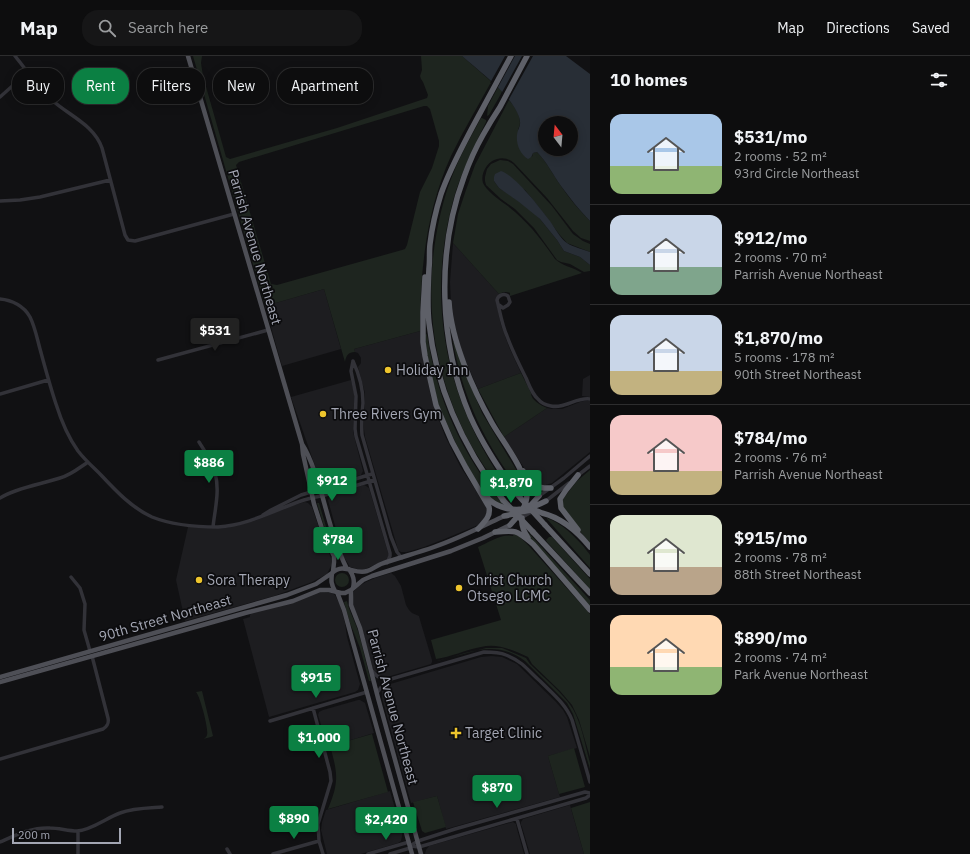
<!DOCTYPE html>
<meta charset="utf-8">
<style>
body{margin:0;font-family:"IBM Plex Sans",sans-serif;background:#161617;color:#f1f3f6;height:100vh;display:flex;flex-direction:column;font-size:15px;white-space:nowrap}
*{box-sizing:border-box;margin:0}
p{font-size:13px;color:#9a9c9e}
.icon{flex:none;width:22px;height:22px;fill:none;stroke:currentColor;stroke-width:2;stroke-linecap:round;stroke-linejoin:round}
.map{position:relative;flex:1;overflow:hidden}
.drawer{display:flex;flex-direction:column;background:#0d0d0e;width:380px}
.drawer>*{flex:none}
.hud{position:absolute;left:12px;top:12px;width:380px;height:36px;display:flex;gap:8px}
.needle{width:26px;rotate:344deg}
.buttons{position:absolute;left:538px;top:60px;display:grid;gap:8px}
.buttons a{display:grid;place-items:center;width:40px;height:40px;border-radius:50%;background:#0d0d0e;box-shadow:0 2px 10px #0003,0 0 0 1px #2d2d2e;font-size:20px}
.scale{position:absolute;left:12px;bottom:10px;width:109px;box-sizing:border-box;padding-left:4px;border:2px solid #a3a6b3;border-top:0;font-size:11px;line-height:14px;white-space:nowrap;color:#a3a6b3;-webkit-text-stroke:3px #0c0c0e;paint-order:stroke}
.price{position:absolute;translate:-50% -34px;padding:0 9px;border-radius:4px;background:#0b8043;color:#fff;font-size:13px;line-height:26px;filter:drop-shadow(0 1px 2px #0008)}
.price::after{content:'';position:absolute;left:50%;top:24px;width:12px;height:9px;margin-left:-6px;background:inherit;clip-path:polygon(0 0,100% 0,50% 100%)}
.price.selected{background:#222;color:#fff}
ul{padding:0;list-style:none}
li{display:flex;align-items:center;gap:12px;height:100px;padding:0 20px}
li+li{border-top:1px solid #2d2d2e}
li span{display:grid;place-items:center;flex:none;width:112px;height:80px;border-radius:12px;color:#555}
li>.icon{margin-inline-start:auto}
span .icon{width:48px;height:48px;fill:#fffc;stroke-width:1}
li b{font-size:17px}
h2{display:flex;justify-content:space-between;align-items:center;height:48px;padding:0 20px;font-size:17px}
.chip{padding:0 14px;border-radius:16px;background:#0d0d0e;box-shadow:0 2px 10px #0003,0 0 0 1px #2d2d2e;font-size:14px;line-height:36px}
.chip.selected{background:#0b8043;color:#fff}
header{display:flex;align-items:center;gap:24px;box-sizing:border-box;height:56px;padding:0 20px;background:#0d0d0e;border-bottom:1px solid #2d2d2e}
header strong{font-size:19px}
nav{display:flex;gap:22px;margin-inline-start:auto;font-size:14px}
.search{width:280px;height:36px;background:#161617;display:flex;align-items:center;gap:10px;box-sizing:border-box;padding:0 14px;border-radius:16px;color:#9a9c9e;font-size:15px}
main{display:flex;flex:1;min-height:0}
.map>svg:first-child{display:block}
</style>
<header>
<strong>Map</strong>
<div class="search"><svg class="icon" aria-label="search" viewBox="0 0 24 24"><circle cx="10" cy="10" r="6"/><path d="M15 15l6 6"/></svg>Search here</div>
<nav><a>Map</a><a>Directions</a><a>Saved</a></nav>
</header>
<main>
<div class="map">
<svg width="590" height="798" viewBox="0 0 590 798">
<rect width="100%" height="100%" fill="#111113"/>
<!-- built -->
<path fill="#1d1d20" d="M453 187 499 238 496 245 501 269 509 291 521 317 478 333 463 299 453 264 451 247 450 226Z
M324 233 341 293 282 310 265 250Z
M420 275 423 302 427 320 431 341 437 359 445 380 460 410 486 450 487 455 486 458 484 463 478 469 447 482 424 491 407 496H401L398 494 397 490 365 381 364 373V360L365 352V337L358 311 361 307V302L358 297 355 296 354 293Z
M590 319V341L582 340 583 323Z
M351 324 354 336V355L353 366V376L363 415 361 419 324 429 321 427 291 341Z
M584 345H590V396L552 427 542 430 534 427 504 381 547 352 552 353H562L580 346Z
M364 429 366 430 369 432 389 500 386 504 363 514 357 513 350 511 342 498 339 490 336 473 328 444 329 442 332 438Z
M305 446 308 447 312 451 321 478 331 502V510L327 518 312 526 274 540 185 565 176 524 188 471 225 472 239 469 254 465 294 449Z
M391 517 395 520 401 530 406 549 409 554 412 557 419 560 420 564 432 604V606L431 608 387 621H382L377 619 373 614 360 565 353 550V541L354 535 359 530 366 526 375 522Z
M320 536 332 537 335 539 340 549 345 567 347 581 360 628 358 634 355 636 269 661 243 563 250 561V559L252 556Z
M492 600 502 601 517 608 556 646 563 654 567 661 577 692 548 700 560 741 446 773 437 740 411 747 382 642V634L387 629 481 601Z
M358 644H360L365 647 374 677 328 691 318 659 319 656 323 654Z
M390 735 402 777V780L401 785 398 787 361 798H327L321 774 322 766 326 754Z
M570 749 584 798H530L522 771 521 769V766L523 763Z
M513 766 516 768 517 773 524 798H425L426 794 429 790Z"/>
<!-- green -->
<path fill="#1e251f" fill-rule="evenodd" d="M193 0H202L201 7 203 20 226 101 230 103 337 72 427 42 428 39 423 26 421 23 420 20 422 14 421 0H462L501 34 502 36 489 59 487 60 488 50 497 33 492 28H490C477 52 463 75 451 100 426 155 420 215 420 275L354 293 355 296C348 296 346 300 345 306L324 233 265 250ZM424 50H427L430 53 439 85V90L432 112 420 136 407 189 405 193 402 194 277 229 271 228 236 109 239 106Z
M509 44C515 51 524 64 518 73L532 101 533 97 537 96C547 106 553 119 561 130 569 142 579 154 590 165V185L581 182 573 175 547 142 514 107C509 103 504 101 497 103 488 105 480 117 483 127 486 134 499 144 505 148 526 163 541 183 555 203 562 210 573 211 582 217L510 240V237C506 235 503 236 499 238L453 187 458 158 466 134 475 109Z
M481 62H482L486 64V66C474 90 462 115 454 141 426 241 444 340 503 425L504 427 499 430C495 427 491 421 488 416 478 401 468 385 461 369 433 308 425 246 436 180 440 157 446 134 455 113 462 96 472 79 481 62Z
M500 104 508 105 513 108 552 150 573 178 583 185 590 188V196L567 187 559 178 545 159 525 134 494 121V125L499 132 513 141 533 156 540 163 557 184 564 195 580 201 590 209V215L584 216 570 208 561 206 557 204 534 172 515 153 501 143 486 129 485 125V121L487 113 491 108Z
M427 278C437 343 461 397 503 448L500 449 490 444 473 420 459 394 438 348 427 298 425 279Z
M453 286H455L472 333 482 357 520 420 522 426 523 435 522 436C486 390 463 343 453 286Z
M521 317 531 337C531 344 540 349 547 352L504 381 478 333Z
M590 414V487L571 465 563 453V443L577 425Z
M317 447H319L330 484 340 503 337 504 336 501 326 477Z
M547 462C563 468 573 479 584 491 586 494 589 497 590 499 590 503 590 508 590 512L547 463Z
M527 475 590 544V552L531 484Z
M514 478 520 481 529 490 590 558V701L579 664 572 649 560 635 532 608 528 601C513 594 497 587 481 591 465 594 451 601 436 603L431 584 501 564 478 491C488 487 502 477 513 480Z
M549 481H552L590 523V533L547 486 546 484Z
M335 524a7 7 0 1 1 14 0a7 7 0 1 1-14 0Z
M347 545C349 555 355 565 358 575 363 591 366 608 371 625H369L360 592 350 567 344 546Z
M486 592H502L507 594 526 602 530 608C543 621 564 638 573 653 582 669 585 689 590 707V713L573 658 567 647 525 605C495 583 470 596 438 605H437Z
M202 635 213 680 211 681 203 683C205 682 206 682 207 679 209 674 200 640 196 636Z
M372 678 388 736 328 753C339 726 338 718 330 690Z
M574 692 585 731 559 738 548 700Z
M437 740 446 771 425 777 422 775 413 746Z
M590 746V798H584L571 752Z"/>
<!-- water -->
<path fill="#282e36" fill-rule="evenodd" d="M462 0H566L590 18V165C579 154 570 142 561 130 553 119 547 106 537 96L533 97C532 100 531 102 528 103 520 98 516 88 517 79 518 71 522 70 519 61 511 38 480 16 462 0ZM545 67H571V93H545Z
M501 115C516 120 540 152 550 165 555 172 560 182 567 187 573 191 583 193 590 196V209L580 201 564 195 557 184 540 163 519 146 499 132 494 125V121L495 118Z"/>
<!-- pier -->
<path fill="#111113" d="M505 0H515L497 33 490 27Z
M522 0H533L508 45 501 38Z"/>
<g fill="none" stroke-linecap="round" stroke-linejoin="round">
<!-- minor -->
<path stroke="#323238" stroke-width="3.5" d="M15 0C27 15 39 32 53 45 70 60 94 69 102 92L125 179 128 184 135 185 234 158
M0 41 28 16
M0 145 20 144 40 141 110 124
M0 243C12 244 24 250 30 261 35 271 37 282 40 293 45 311 50 330 56 348 61 364 68 381 78 395 85 404 93 411 101 419 116 435 132 452 152 461 172 469 196 471 218 471 248 469 273 455 301 445 309 442 317 441 325 439 341 434 358 429 374 424
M499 249 503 252 508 249 510 246 508 240C504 237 498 239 497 244 500 256 502 269 507 280 512 294 519 308 526 322 529 329 532 338 538 343 541 347 546 349 551 350 565 353 576 341 590 343
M158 304 268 274
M353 305 351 315 356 340 355 373 356 380 390 497V500L387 507
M353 305C359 318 363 333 363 347 362 358 361 368 362 379L391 481 397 496 402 502
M0 338 48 324
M199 386C205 395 211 406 215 417 220 434 215 453 213 471
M577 420 590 410
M539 440 564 422 590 400
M0 442C15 432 42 428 60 422 71 419 79 412 88 406
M546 445 569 427
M263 459 271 454 301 439 372 418
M521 462 533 455
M71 521 80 532 85 548 84 574 90 595
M372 615C379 623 381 622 391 623L382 630 377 637
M391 623 484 596C491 596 499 596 506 599 511 601 517 604 522 608 528 613 534 620 540 625 552 637 566 648 572 664L590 726
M313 652 330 716 331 725 328 735 318 768 319 785 323 798
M270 665 367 636
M0 703 103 673C108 670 109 667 108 662L92 600
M517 763 527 798
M78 775V798
M0 786C16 779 32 771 50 772 59 772 68 775 77 775 92 774 106 762 120 757 133 752 148 752 162 751
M410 790 418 785 455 773 585 736 590 737
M411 790 419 791 586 742 590 739
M227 793 230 798
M273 798 319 785
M368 798 409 786
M390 798 410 792"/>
<!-- major -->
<path stroke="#4e4f56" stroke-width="4.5" d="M188 0 302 388 303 398 314 448 325 482 334 500V506L333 516
M302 388C310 400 313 412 318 425 327 455 333 485 347 513
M349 513C353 519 355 524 353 532
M351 534V549L360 572 378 642 421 798
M335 535C331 528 331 525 332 517 344 506 354 519 367 515 372 514 376 510 381 508 398 502 417 497 434 491 458 483 481 471 504 460
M337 536 344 554 352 583 412 798
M0 621 287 539 316 528 332 517
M0 626 245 557 293 545 320 534H329L341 537H345L351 534 363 524 372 520 451 495 483 482 510 469"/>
<!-- highway -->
<path stroke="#5e6068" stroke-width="5.5" d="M425 221 423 256V286L425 300 433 336 436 349 452 386 466 412 489 451C491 461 484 466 478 473
M449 246C451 284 473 334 492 367 504 388 526 413 527 438 527 451 518 460 510 469
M523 415C532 427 534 433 551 432
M515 436C498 411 482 387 470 360 439 287 436 196 464 121 469 107 475 93 483 79 488 70 494 60 500 51 509 34 518 17 527 0
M486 440C495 452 514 456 528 452 534 451 540 448 546 445
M503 444C463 391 436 333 429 267 427 249 428 231 429 212 430 204 429 196 430 188 432 171 436 154 441 138 449 115 461 93 472 72 485 48 498 24 511 0
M529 451 539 440
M504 460C512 459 526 454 533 454 536 454 539 456 542 457 562 462 577 475 590 491
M522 462C521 469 524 476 528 482
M545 469 590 518
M578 474 561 452 560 443 566 434 578 419
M495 476C517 474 516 474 533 488L590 554
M533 476 590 537"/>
<!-- highway-bridge -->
<path stroke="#5e6068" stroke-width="5.5" d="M515 436 545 469
M503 444 533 476"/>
</g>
<!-- markers -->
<g fill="#eec52d" stroke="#0c0c0e" stroke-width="1.5">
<circle cx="388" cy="314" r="4"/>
<circle cx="323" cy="358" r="4"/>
<circle cx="199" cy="524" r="4"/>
<circle cx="459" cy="532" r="4"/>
<path d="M454 671h4v4h4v4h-4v4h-4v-4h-4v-4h4z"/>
</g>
<g text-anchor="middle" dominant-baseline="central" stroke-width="3.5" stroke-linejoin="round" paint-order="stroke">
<!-- street labels -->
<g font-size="14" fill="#a3a6b3" stroke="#0c0c0e">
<text transform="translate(255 191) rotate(74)">Parrish Avenue Northeast</text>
<text transform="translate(165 562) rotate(-16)">90th Street Northeast</text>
<text transform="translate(393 651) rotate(75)">Parrish Avenue Northeast</text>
</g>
<!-- poi labels -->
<g font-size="14" fill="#a3a6b3" stroke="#0c0c0e" text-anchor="start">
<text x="396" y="314">Holiday Inn</text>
<text x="331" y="358">Three Rivers Gym</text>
<text x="207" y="524">Sora Therapy</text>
<text x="467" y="524">Christ Church<tspan x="467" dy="16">Otsego LCMC</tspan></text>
<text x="465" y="677">Target Clinic</text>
</g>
</g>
</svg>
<div class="buttons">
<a><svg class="needle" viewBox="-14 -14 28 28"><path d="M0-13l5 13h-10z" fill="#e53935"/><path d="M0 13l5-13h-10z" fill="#9a9c9e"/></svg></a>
</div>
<div class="scale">200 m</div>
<b class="price selected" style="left:215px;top:296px">$531</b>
<b class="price" style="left:209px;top:428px">$886</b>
<b class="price" style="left:332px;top:446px">$912</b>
<b class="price" style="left:511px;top:448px">$1,870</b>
<b class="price" style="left:338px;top:505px">$784</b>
<b class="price" style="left:316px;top:643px">$915</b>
<b class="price" style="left:319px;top:703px">$1,000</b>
<b class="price" style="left:497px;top:753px">$870</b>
<b class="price" style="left:294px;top:784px">$890</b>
<b class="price" style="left:386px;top:785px">$2,420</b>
<div class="hud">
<a class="chip">Buy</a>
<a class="chip selected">Rent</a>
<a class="chip">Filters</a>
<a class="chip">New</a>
<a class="chip">Apartment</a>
</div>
</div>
<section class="drawer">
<h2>10 homes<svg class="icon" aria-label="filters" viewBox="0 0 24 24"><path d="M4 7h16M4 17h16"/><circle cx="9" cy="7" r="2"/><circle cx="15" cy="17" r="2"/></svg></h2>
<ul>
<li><span style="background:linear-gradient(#a9c7e8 65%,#8fb573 0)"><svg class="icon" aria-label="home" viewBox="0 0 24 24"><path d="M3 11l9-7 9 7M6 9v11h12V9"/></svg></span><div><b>$531/mo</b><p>2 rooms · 52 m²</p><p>93rd Circle Northeast</p></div></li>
<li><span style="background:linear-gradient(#c9d6e8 65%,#7fa58c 0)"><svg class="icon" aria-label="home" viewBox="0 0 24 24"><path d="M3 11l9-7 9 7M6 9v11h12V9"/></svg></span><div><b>$912/mo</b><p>2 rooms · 70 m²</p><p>Parrish Avenue Northeast</p></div></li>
<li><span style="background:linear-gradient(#c9d6e8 70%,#c2b280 0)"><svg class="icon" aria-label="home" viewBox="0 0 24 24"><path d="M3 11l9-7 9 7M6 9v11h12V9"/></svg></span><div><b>$1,870/mo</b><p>5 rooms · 178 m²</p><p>90th Street Northeast</p></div></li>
<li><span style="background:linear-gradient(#f6c9c9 70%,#c2b280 0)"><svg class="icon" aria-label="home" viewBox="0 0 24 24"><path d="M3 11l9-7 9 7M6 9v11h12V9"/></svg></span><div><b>$784/mo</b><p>2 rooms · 76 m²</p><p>Parrish Avenue Northeast</p></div></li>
<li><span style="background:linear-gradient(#dfe7d0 65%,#b9a48a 0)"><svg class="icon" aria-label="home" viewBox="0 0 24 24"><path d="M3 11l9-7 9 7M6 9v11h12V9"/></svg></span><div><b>$915/mo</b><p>2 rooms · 78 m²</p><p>88th Street Northeast</p></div></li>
<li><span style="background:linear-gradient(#ffd9b3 65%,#8fb573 0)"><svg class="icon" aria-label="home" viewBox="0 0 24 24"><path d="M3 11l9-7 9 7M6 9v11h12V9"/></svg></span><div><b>$890/mo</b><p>2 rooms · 74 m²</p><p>Park Avenue Northeast</p></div></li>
</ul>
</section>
</main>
